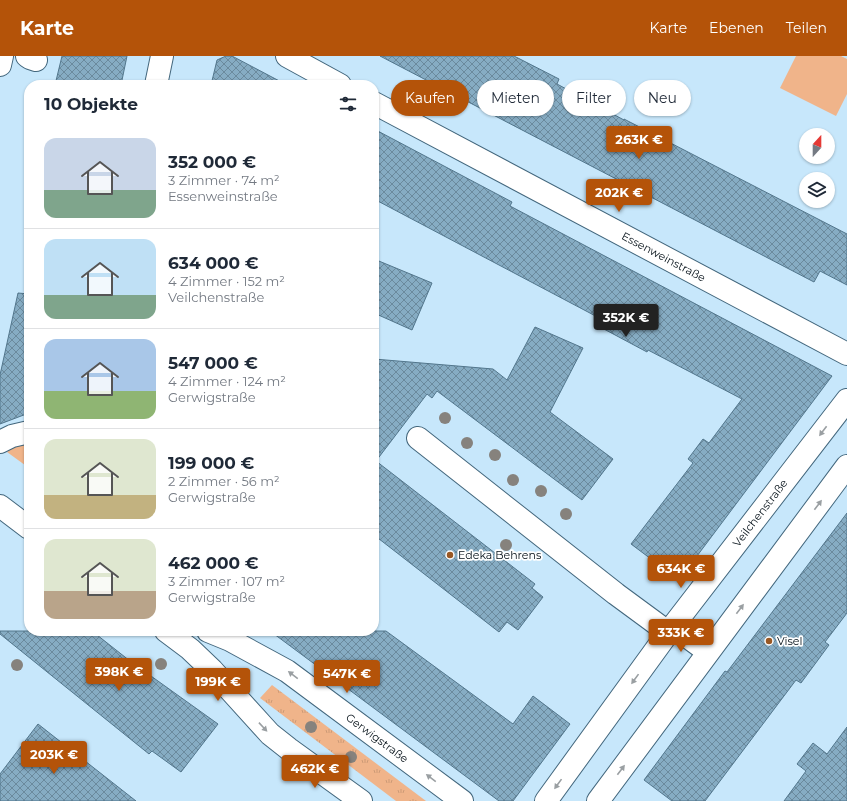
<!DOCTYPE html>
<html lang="de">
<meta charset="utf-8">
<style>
body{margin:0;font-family:Montserrat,sans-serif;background:#f6f6f7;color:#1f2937;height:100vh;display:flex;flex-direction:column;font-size:15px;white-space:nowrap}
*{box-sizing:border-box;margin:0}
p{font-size:13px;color:#747a83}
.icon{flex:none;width:22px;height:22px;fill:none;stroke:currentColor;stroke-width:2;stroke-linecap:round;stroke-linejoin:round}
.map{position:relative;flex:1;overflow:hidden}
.panel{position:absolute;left:24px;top:24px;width:355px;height:556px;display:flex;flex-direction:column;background:#fff;border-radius:16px;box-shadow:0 1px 3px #0004}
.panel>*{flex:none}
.hud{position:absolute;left:391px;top:24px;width:380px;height:36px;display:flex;gap:8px}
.needle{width:26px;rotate:21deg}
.controls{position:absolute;left:799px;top:72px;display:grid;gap:8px}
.controls a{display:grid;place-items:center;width:36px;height:36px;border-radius:50%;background:#fff;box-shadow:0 1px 3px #0004;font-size:20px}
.price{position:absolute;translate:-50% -34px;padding:0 9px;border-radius:4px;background:#b45309;color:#fff;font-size:13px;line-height:26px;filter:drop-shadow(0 1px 2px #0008)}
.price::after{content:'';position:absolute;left:50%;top:24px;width:12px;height:9px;margin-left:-6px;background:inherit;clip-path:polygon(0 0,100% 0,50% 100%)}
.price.current{background:#222;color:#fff}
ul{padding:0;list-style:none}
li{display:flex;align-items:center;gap:12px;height:100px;padding:0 20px}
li+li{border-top:1px solid #e0e1e3}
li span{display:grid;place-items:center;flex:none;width:112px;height:80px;border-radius:12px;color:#555}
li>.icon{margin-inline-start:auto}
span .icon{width:48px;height:48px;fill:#fffc;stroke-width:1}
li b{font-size:17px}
h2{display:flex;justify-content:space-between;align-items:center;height:48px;padding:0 20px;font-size:17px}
.tag{padding:0 14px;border-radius:18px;background:#fff;box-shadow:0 1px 3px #0004;font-size:14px;line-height:36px}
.tag.current{background:#b45309;color:#fff}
header{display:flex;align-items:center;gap:24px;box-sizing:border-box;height:56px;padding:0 20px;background:#b45309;color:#fff}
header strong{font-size:19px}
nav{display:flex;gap:22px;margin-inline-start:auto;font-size:14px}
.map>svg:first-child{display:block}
</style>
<header>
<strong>Karte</strong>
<nav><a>Karte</a><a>Ebenen</a><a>Teilen</a></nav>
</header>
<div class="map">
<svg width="847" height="745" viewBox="0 0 847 745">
<defs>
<pattern id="grass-tufts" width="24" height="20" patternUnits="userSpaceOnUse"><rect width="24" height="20" fill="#f0b48a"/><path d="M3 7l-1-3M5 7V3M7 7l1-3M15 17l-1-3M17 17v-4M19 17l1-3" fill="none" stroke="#cc9a76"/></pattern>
<pattern id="building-cross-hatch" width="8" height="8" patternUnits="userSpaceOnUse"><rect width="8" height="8" fill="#86acc3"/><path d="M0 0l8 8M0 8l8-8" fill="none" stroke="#6b8a9d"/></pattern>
</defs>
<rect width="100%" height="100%" fill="#c7e7fb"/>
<!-- grass -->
<path fill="url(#grass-tufts)" d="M272 629 426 745H396L260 642Z"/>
<!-- green -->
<path fill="#f0b48a" d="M796 0H841L847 3V38L836 60 780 32Z
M29 386V412L7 396 12 391Z"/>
<!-- building -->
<path fill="url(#building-cross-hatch)" stroke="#52768c" d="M62 0H127L121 29H55Z
M226 0H232L287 29H211L217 4Z
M380 0H514L559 23 557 28 624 64V63L847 178V229L820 215 814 226Z
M374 73 512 146 510 150 832 320 679 524 631 488 693 407 688 403 703 383 709 387 742 343 648 294 647 296 602 272 605 265 374 143Z
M374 203 432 227 412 274 374 257Z
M18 237 29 238V357L0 368V319Z
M535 271 583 292 550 356 613 403 582 444 437 335 432 342 427 338 376 405 535 528 532 532 543 541 518 574 507 566 499 576 374 479V303L493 313 507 324Z
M847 457V557L825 586 829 589 801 627 796 624 705 745H672L644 724 725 615 727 616Z
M0 575H92L130 605 218 668 181 716 152 695 149 698 0 578Z
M270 575H386L513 668 533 640 570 668 513 745H499Z
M38 668 136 745H0V718Z
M847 671V745H784L806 715 797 708 813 687 827 698Z"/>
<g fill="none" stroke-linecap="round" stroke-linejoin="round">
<defs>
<g id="minor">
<path d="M27 0 30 2 36 4"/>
<path d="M287 0 340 29"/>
<path d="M0 9 2 0"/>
<path d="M156 29 162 0"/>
<path id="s1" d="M374 47 847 298"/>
<path d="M418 382 616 538 669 577"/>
<path d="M0 386 12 380 29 376"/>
<path d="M0 450 29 472"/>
<path d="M673 570 708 596"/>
<path d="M166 575 190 593 212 614 270 678 289 693 361 745"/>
<path id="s2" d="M208 575 230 584 287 615 462 745"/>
<path id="s3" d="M546 745 673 570 847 344"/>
<path d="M598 745 847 410"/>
</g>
</defs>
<!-- minor casing -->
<use href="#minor" stroke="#43677d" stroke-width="24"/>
<!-- minor -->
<use href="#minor" stroke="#fff" stroke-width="22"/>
</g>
<!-- trees -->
<g fill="#86827d">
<circle cx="445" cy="362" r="6"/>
<circle cx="467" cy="387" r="6"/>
<circle cx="495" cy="399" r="6"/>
<circle cx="513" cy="424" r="6"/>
<circle cx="541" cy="435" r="6"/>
<circle cx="566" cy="458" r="6"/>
<circle cx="506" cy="489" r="6"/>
<circle cx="161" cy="608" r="6"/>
<circle cx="17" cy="609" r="6"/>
<circle cx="311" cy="671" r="6"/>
<circle cx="351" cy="701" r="6"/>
</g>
<!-- one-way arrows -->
<defs><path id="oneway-solid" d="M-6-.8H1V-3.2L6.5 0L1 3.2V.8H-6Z"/></defs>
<g fill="#9a9fa2">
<use href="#oneway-solid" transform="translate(823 375) rotate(127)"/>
<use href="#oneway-solid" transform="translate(818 449) rotate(-53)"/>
<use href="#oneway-solid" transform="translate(740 553) rotate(-53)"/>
<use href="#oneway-solid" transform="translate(293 619) rotate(-143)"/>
<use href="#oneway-solid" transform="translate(635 623) rotate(126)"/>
<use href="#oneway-solid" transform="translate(263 671) rotate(47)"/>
<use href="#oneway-solid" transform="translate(621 714) rotate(-53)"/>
<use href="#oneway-solid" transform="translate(431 722) rotate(-143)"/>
<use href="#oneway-solid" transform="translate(558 728) rotate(126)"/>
</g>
<!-- markers -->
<g fill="#995824" stroke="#fff" stroke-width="1.5">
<circle cx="450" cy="499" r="4"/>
<circle cx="769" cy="585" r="4"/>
</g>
<g text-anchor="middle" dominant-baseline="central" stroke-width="3.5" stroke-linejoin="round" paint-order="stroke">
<!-- street labels -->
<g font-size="11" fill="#020e16" stroke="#fff">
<text stroke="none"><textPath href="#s1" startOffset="328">Essenweinstraße</textPath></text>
<text stroke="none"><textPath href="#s3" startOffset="359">Veilchenstraße</textPath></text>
<text stroke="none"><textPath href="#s2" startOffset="201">Gerwigstraße</textPath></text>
</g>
<!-- poi labels -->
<g font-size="11" fill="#020e16" stroke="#fff" text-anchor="start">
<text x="458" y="499">Edeka Behrens</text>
<text x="777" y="585">Visel</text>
</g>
</g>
</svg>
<div class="controls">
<a><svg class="needle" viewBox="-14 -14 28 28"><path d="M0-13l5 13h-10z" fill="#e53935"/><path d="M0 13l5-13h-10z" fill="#747a83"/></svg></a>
<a><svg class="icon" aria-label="layers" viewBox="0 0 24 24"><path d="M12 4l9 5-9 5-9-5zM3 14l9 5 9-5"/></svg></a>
</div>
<b class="price" style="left:639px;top:104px">263K €</b>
<b class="price" style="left:619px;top:157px">202K €</b>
<b class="price current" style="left:626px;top:282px">352K €</b>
<b class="price" style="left:681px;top:533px">634K €</b>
<b class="price" style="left:681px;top:597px">333K €</b>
<b class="price" style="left:119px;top:636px">398K €</b>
<b class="price" style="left:347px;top:638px">547K €</b>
<b class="price" style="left:218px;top:646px">199K €</b>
<b class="price" style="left:54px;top:719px">203K €</b>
<b class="price" style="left:315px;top:733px">462K €</b>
<div class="hud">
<a class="tag current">Kaufen</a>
<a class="tag">Mieten</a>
<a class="tag">Filter</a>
<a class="tag">Neu</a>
</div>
<section class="panel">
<h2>10 Objekte<svg class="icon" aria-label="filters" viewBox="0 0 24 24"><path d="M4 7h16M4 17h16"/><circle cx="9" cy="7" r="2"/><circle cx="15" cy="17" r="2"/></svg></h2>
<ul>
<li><span style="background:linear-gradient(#c9d6e8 65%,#7fa58c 0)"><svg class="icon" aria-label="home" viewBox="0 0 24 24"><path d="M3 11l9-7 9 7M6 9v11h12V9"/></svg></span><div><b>352 000 €</b><p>3 Zimmer · 74 m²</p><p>Essenweinstraße</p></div></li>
<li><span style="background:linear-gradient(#bfe0f5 70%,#7fa58c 0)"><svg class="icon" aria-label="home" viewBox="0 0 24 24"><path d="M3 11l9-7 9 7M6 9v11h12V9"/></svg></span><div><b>634 000 €</b><p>4 Zimmer · 152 m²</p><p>Veilchenstraße</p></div></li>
<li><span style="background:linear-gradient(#a9c7e8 65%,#8fb573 0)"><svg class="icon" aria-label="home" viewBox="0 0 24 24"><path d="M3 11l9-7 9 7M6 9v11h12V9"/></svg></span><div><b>547 000 €</b><p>4 Zimmer · 124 m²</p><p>Gerwigstraße</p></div></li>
<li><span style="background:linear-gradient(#dfe7d0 70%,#c2b280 0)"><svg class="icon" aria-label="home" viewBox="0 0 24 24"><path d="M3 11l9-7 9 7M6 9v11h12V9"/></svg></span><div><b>199 000 €</b><p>2 Zimmer · 56 m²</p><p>Gerwigstraße</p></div></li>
<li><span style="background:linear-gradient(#dfe7d0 65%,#b9a48a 0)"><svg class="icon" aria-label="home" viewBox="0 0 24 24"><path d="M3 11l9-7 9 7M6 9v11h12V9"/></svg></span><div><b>462 000 €</b><p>3 Zimmer · 107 m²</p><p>Gerwigstraße</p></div></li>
</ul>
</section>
</div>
